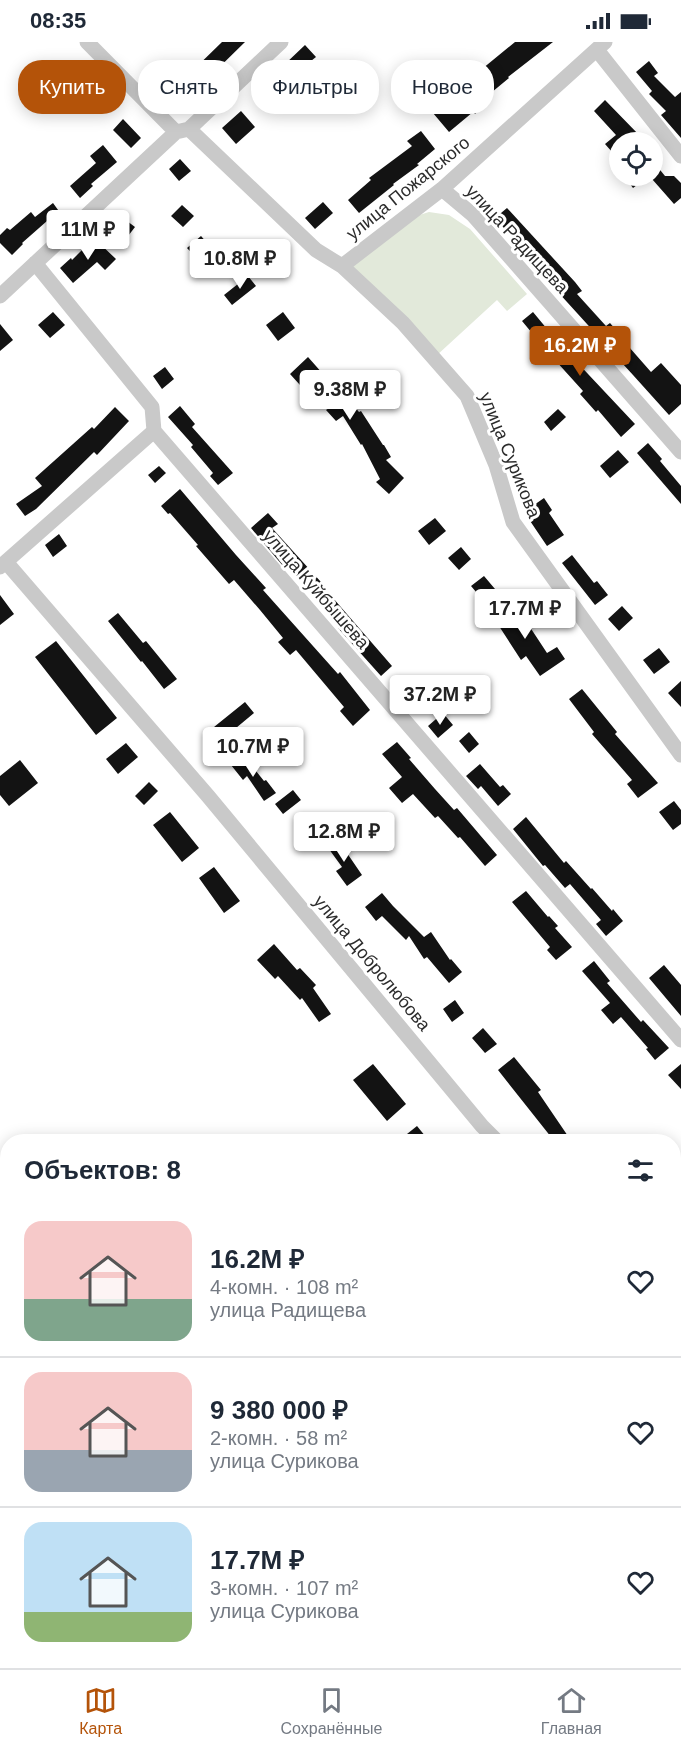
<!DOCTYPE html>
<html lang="ru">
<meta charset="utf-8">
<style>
body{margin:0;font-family:Helvetica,sans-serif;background:#f2f2f3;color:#1f2937;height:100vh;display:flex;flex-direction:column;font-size:22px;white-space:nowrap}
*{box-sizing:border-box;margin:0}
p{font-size:20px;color:#747a83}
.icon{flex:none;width:33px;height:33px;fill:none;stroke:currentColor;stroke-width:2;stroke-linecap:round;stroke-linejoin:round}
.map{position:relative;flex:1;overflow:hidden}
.panel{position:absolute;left:0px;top:1092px;width:681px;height:534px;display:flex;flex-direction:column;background:#fff;border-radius:24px 24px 0 0;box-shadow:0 3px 15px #0003}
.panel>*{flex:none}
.banner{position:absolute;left:18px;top:18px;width:645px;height:54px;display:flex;gap:12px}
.tools{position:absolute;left:609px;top:90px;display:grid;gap:12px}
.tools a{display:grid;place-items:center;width:54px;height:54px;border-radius:50%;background:#fff;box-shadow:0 3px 15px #0003;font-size:30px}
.price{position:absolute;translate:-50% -51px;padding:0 14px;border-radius:6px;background:#fff;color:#222;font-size:20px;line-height:39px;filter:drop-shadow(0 2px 3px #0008)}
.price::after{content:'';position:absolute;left:50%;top:36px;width:18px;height:14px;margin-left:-9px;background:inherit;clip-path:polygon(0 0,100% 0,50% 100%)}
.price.active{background:#b45309;color:#fff}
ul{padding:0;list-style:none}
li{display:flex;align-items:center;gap:18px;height:150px;padding:0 24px}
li+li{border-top:2px solid #e0e1e3}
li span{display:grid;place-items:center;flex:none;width:168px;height:120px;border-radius:18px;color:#555}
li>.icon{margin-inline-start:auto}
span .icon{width:72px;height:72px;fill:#fffc;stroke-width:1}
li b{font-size:26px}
h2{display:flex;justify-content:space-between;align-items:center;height:72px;padding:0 24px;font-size:26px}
.pill{padding:0 21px;border-radius:24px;background:#fff;box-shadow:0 3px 15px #0003;font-size:21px;line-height:54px}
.pill.active{background:#b45309;color:#fff}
.status{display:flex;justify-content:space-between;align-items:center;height:42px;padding:0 30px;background:#fff;direction:ltr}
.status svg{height:16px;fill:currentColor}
.dock{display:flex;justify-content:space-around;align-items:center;height:84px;border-top:2px solid #e0e1e3;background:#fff;font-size:16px;color:#747a83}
.dock a{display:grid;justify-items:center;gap:3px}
.dock .active{color:#b45309}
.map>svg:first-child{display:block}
</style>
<div class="status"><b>08:35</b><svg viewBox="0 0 49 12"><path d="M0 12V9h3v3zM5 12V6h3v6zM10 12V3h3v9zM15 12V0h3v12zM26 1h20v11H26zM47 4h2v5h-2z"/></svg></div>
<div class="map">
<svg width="681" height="1626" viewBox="0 0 681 1626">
<rect width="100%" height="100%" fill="#fff"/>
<!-- green -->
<path fill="#e2e9da" d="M429 170 449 173 470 187 527 252 507 269 497 258 436 314 346 224 413 175Z"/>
<!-- building -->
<path fill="#131313" d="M222 0H245L191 53 175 65 165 52 181 40Z
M515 0H553L508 35 509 36 486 55 490 58 475 72 473 70 449 90 433 71 448 58 449 59 482 27Z
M305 3 316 15 272 50 277 55 266 65 252 51 267 33 284 23Z
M649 19 658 31 654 34 675 55 681 50V96L661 73 666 69 649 52 652 49 636 30Z
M76 23 88 35 69 55 56 44Z
M605 58 640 94 632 100H620V119L605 102 616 93 594 69Z
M241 69 255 85 236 102 222 86Z
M123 77 141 96 131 106 113 88Z
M421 89 435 107 417 122 419 123 393 142 394 143 359 171 348 158 371 138 369 136 412 104 407 99Z
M103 103 117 120 91 142 93 144 80 156 70 144 96 121 90 114Z
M180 117 191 129 179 139 169 127Z
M652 118 665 134H674L681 141V156L674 162 652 137Z
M624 134H649L633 146Z
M323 160 333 171 315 187 305 176Z
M53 161 66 179 54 188 47 179 22 201 23 202 12 213 0 201V193L7 186 10 188 31 170 35 175Z
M182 163 194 174 183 185 171 174Z
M507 166 575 240 582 249 577 252 606 284 610 281 623 296 622 297 651 330 661 321 681 343V362L669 373 633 333 610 308 609 310 595 295 597 293 557 249 559 247 495 176Z
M119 173 135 185 125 198 109 186Z
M201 194 216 211 222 207 231 217 210 235 201 225 203 223 187 206Z
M92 198H96L116 217 105 228 97 220 73 241 60 226 71 216 72 218Z
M248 234 256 244 232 263 224 253Z
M53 270 65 283 50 296 38 283Z
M283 270 295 286 278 299 266 283Z
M533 270 557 299 635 382 621 395 598 368 596 370 580 352 583 349 555 318 551 322 543 313 547 309 522 279Z
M0 282 13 298 0 309Z
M308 315 323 332 325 330 359 370 361 369 383 403H384L391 415 386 418 404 436 389 452 376 440 380 437 362 402 361 403 343 374 336 379 326 368 329 366 305 339 300 343 290 332Z
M165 325 174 337 162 347 153 334Z
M180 364 195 382 192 385 233 431 218 443 210 434 213 431 191 405 193 403 168 375Z
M115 365 129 379 97 413 94 410 36 467 25 474 16 462 42 444 35 436 92 385 94 387Z
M558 367 566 375 551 389 544 380Z
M648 401 662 417 660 419 681 444V462L637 411Z
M618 408 629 420 610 436 600 424Z
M159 424 166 431 155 441 148 433Z
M180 447 236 513 266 546 263 548 338 632 340 630 370 668 353 684 340 669 344 665 296 608 290 613 278 600 283 596 260 568 234 538 229 542 196 504 198 503 170 471 168 472 161 464Z
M544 456 552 468 549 471 564 493 547 504 524 470Z
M268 471 278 482 272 486 321 540 320 541 392 624 381 634 338 586 340 585 286 521 283 524 251 486Z
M435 476 446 489 429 503 418 489Z
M59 492 67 504 53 515 45 503Z
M461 505 471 517 459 528 448 516Z
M572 513 594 541 597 539 608 553 595 563 562 521Z
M484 534 495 547 482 557 471 544Z
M0 553 14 572 0 583Z
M509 560 519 575 522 573 547 611 557 605 565 617 540 634 526 614 521 618 499 584 497 585 489 574Z
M622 564 633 576 619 589 608 577Z
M118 571 143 601 146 599 177 637 164 647 142 619 141 620 108 579Z
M56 599 117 676 96 693 35 615Z
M659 606 670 620 654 632 643 618Z
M681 639V665L668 651Z
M416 640 428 653 411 668 400 655Z
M582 647 617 690 615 692 658 741 638 756 627 742 632 738 592 692 594 690 569 657Z
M245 660 254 671 224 696 214 685Z
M443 671 453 683 438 696 428 684Z
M469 690 479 702 469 711 459 699Z
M397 700 411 716 409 717 435 747 454 768 457 766 497 813 485 824 460 795 458 796 438 774 435 776 413 752 402 761 389 746 402 735 382 712Z
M126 701 138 715 118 732 106 717Z
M243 713 264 739 266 738 276 751 264 759 247 734 243 738 231 723Z
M20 718 38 741 9 764 0 753V734Z
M480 722 500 745 503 743 511 752 498 764 481 744 478 747 466 734Z
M149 740 158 749 144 763 135 754Z
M293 748 301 758 283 772 275 762Z
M674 759 681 768V782L673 788 659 770Z
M170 770 199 806 182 820 153 783Z
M526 775 564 821 566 819 591 847 592 846 612 869 613 867 623 879 606 894 596 882 601 878 570 842 565 846 545 823 543 824 513 787Z
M305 784 315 794 305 804 296 794Z
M336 795 362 833 347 844 336 829 342 825 326 803Z
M214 825 240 859 224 871 199 836Z
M526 849 548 875 549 874 558 884 555 886 572 905 556 918 547 908 550 905 512 860Z
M382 851 393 864 424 895 431 890 450 918 451 917 462 930 449 941 427 915 424 917 409 894 406 898 382 874 376 879 365 865Z
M274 902 297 928 300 926 316 943 313 946 331 972 319 980 302 956 300 958 278 934 275 937 257 918Z
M594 919 610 939 607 941 641 980 643 978 669 1006 655 1018 646 1007 648 1006 621 975 613 982 601 968 610 961 582 929Z
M664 923 681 943V974L649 936Z
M455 958 464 971 452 980 443 967Z
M483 986 497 1002 485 1011 472 996Z
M514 1015 541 1048 538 1050 572 1100H555L498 1028Z
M373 1022 406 1062 387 1079 353 1038Z
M681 1022V1047L668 1033Z
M417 1084 430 1100H397Z"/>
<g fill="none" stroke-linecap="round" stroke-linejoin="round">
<!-- minor -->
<path stroke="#c9c9c9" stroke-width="15" d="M87 0 176 90
M597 8 681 114
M189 87 316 208 342 224 403 281 467 354 496 423 513 480 681 713
M442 147 473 173 681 410
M35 221 152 365 154 389 681 998
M342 224 442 147 605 0
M0 254 176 90 189 87 281 0
M6 520 208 754 482 1084 498 1100
M0 525 154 389
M674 1295 679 1302 681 1308
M674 1433 681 1406
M575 1626 585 1618"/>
<defs>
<path id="rail" d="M0 1422 8 1432
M142 1618 148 1626"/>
</defs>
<!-- rail casing -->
<use href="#rail" stroke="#818181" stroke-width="6"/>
<!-- rail -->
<use href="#rail" stroke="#fff" stroke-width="4" stroke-dasharray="11" stroke-linecap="butt"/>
</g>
<g text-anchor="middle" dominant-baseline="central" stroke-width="6" stroke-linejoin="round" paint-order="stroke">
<!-- street labels -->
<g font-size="18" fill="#2c2c2c" stroke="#fff">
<text transform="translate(408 146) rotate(-39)">улица Пожарского</text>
<text transform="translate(517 197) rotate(47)">улица Радищева</text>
<text transform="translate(510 413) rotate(68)">улица Сурикова</text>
<text transform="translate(316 547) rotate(49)">улица Куйбышева</text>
<text transform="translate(372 921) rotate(50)">улица Добролюбова</text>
</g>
</g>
</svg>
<div class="tools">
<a><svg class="icon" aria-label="locate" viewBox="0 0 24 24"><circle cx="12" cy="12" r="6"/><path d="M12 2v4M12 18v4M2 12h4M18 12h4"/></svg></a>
</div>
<b class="price" style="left:88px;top:219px">11M ₽</b>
<b class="price" style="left:240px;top:248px">10.8M ₽</b>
<b class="price active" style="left:580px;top:335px">16.2M ₽</b>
<b class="price" style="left:350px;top:379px">9.38M ₽</b>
<b class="price" style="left:525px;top:598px">17.7M ₽</b>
<b class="price" style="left:440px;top:684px">37.2M ₽</b>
<b class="price" style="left:253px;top:736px">10.7M ₽</b>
<b class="price" style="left:344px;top:821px">12.8M ₽</b>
<div class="banner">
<a class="pill active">Купить</a>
<a class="pill">Снять</a>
<a class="pill">Фильтры</a>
<a class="pill">Новое</a>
</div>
<section class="panel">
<h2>Объектов: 8<svg class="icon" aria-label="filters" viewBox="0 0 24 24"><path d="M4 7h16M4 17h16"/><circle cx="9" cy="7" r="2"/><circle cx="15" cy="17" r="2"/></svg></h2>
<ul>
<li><span style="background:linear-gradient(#f6c9c9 65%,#7fa58c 0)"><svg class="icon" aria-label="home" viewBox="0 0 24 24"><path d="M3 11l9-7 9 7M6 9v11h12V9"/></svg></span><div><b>16.2M ₽</b><p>4-комн. · 108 m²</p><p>улица Радищева</p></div><svg class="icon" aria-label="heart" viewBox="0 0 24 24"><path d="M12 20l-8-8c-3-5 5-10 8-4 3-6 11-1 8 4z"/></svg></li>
<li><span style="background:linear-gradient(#f6c9c9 65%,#9aa5b1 0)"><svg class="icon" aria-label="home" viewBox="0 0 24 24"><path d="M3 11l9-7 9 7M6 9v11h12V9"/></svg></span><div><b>9 380 000 ₽</b><p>2-комн. · 58 m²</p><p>улица Сурикова</p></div><svg class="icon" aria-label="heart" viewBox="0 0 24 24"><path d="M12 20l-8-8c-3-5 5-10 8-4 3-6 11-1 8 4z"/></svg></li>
<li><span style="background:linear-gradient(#bfe0f5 75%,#8fb573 0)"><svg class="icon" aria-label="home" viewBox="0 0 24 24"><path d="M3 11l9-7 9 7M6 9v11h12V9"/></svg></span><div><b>17.7M ₽</b><p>3-комн. · 107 m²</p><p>улица Сурикова</p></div><svg class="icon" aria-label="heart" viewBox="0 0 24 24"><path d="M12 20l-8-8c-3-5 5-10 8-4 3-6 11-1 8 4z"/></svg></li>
</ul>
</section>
</div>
<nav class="dock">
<a class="active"><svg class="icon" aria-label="map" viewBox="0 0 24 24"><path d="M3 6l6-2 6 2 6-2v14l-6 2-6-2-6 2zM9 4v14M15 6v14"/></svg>Карта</a>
<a><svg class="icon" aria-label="saved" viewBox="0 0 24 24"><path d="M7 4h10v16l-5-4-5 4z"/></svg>Сохранённые</a>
<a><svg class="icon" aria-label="home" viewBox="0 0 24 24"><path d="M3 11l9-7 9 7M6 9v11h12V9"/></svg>Главная</a>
</nav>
